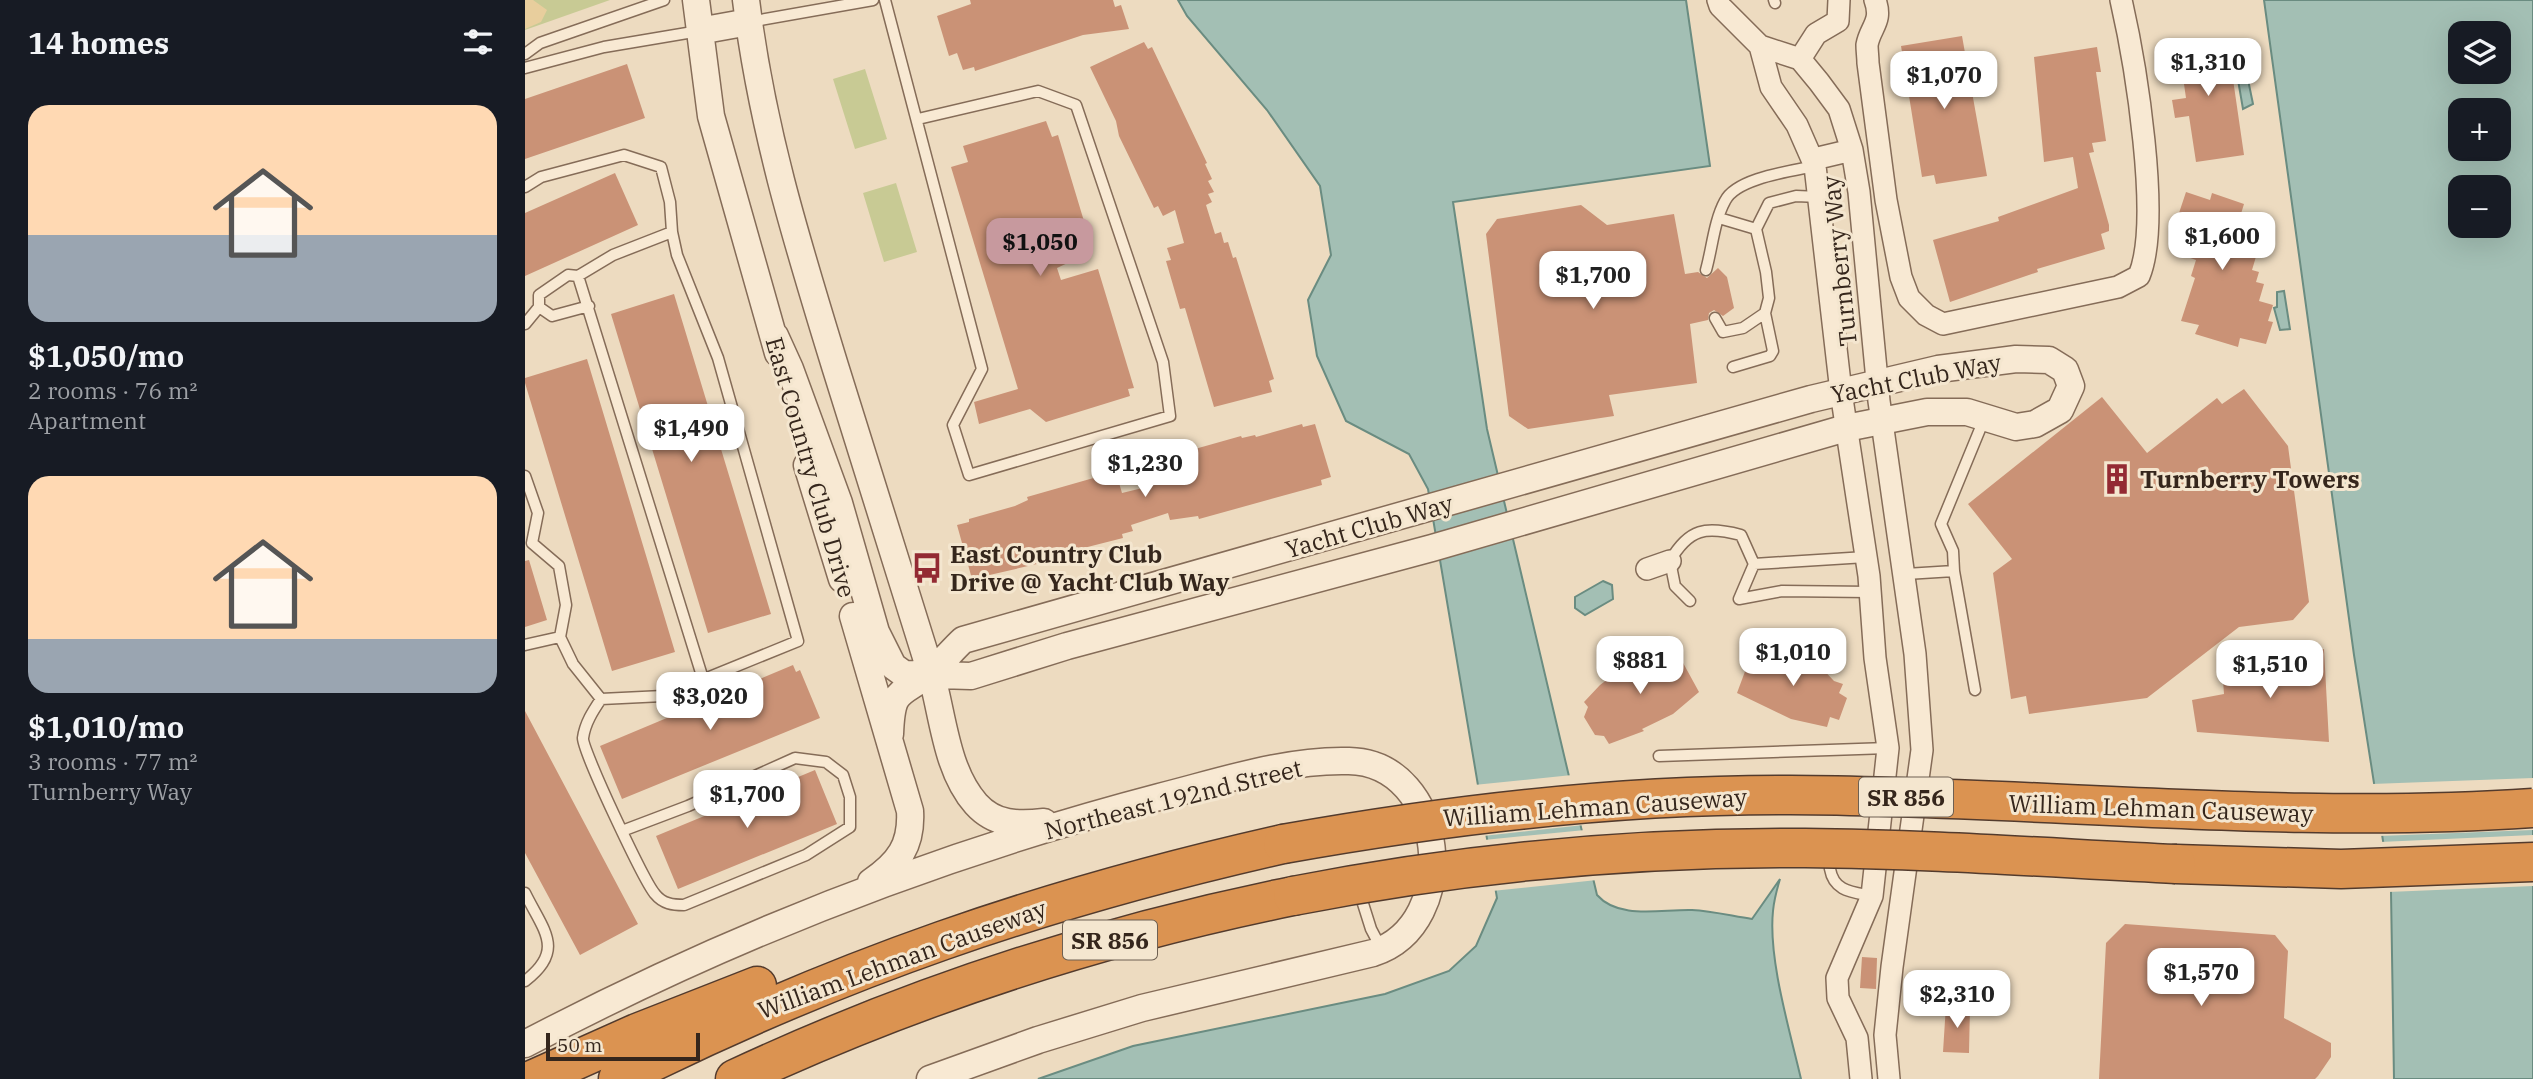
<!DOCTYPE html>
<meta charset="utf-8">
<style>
body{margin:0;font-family:"IBM Plex Serif",serif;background:#20242c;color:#f1f3f6;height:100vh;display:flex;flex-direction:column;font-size:26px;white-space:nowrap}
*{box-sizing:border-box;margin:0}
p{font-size:23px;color:#9ea1a6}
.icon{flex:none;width:38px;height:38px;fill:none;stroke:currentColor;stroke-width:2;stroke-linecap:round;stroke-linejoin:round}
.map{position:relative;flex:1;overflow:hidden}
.drawer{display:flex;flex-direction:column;background:#171b24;width:525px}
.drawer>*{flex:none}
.controls{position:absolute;left:1923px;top:21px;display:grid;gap:14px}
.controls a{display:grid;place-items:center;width:63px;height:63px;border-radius:14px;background:#171b24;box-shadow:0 7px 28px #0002;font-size:35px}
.scale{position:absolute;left:21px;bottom:18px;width:154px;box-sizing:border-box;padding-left:7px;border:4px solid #35261c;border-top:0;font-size:19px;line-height:24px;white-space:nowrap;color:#35261c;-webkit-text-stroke:5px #f4e6cf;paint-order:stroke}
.price{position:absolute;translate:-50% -60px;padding:0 16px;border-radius:14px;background:#fff;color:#222;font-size:23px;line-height:46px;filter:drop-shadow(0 2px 4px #0008)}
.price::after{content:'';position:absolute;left:50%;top:42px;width:21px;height:16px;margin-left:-10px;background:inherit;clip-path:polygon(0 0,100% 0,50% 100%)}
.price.active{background:#c7999e;color:#111}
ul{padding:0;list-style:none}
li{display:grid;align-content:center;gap:14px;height:371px;padding:0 28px}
li span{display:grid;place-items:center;height:217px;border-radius:21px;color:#555}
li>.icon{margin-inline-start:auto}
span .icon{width:126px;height:126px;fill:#fffc;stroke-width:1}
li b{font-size:30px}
h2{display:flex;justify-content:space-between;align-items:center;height:84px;padding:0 28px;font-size:30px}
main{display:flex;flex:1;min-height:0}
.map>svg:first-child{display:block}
</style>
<main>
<section class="drawer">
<h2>14 homes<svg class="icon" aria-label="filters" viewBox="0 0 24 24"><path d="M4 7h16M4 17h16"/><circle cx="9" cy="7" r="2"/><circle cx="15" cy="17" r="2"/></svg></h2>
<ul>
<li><span style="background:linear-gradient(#ffd9b3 60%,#9aa5b1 0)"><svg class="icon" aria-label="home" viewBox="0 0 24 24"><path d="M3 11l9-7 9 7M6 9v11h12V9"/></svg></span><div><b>$1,050/mo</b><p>2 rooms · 76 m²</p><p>Apartment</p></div></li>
<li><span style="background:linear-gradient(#ffd9b3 75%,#9aa5b1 0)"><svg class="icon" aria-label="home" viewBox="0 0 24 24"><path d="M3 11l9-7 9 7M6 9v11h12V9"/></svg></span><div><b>$1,010/mo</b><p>3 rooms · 77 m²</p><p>Turnberry Way</p></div></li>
</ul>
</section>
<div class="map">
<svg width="2008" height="1079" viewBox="0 0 2008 1079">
<rect width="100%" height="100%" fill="#eddbc0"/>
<!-- green -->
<path fill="#c8ca94" d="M0 0H85L0 30Z
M340 69 362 139 330 149 308 79Z
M371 183 392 252 359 262 338 193Z"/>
<!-- sand -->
<path fill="#e8ce9d" d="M0 0H8L22 10 16 22 0 29Z"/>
<!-- water -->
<path fill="#a3bfb4" stroke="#6a8c81" stroke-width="2" fill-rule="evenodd" d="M653 0H1161L1185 166 928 202 962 429 1072 895C1094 920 1136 909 1167 910 1187 911 1207 916 1227 919L1255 879C1252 889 1249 900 1248 911 1243 959 1265 1031 1276 1079H513L608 1046 860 994 924 971 951 946 972 898 903 489 884 454 821 421 792 356 783 300 806 255 795 186 742 110 662 16Z
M1739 0H2008V1079H1869L1866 892 1829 655ZM1936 33H1974V72H1936ZM1936 110H1974V149H1936ZM1936 187H1974V226H1936Z
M1721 70 1728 104 1718 109 1712 74Z
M1759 291 1765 329 1755 330 1749 308 1752 307V292Z
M1078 581 1087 585 1088 599 1060 615 1050 608V597Z"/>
<!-- pier -->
<path fill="#eddbc0" d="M1047 775 1059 825 958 836 949 785Z
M2008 778V830L1854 836 1847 784Z
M1060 830 1072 880 967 891 959 840Z
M2008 835V886L1863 892 1855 842Z"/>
<!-- building -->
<path fill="#ca9276" d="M445 0H588L590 7 596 5 604 29 558 35 450 71 449 67 438 70 432 53 424 56 412 16 446 4Z
M1437 36 1462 176 1411 184 1409 175 1397 177 1376 46Z
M1702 38 1719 155 1671 162 1664 116 1650 118 1647 100 1661 98 1656 63 1637 66 1635 48Z
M619 42 623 49 627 47 682 163 680 164 687 179 683 181 689 192 683 194 687 202 681 205 690 234 696 232 699 243 703 242 708 258 711 257 749 379 744 381 747 392 689 407 660 308 655 309 641 261 646 260 642 248 659 243 650 210 638 216 633 206 629 208 594 136 591 121 565 67Z
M1572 47 1576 72H1571L1581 141 1567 143 1569 152 1564 153 1584 225V231L1576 234 1580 249 1512 269 1513 272 1425 302 1408 240 1474 221 1473 217 1553 188 1548 157 1519 162 1509 57Z
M102 64 120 118 0 159V99Z
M521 121 527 137 533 135 568 251 532 268 536 280 573 269 609 388 603 389 605 396 521 422 505 409 454 424 449 402 493 389 426 167 443 162 438 146Z
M90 173 113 225 0 276V213Z
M1661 192 1685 200 1687 193 1719 204 1715 217 1728 221 1722 240 1727 242 1725 250H1733L1727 270 1734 272 1731 282 1739 284 1734 301 1748 305 1743 321 1748 322 1741 344 1715 338 1713 347 1670 334 1674 325 1656 321 1670 278 1666 276 1671 260 1651 253 1660 225 1651 222Z
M1056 205 1082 225 1149 214 1160 274 1173 272 1182 278 1193 268 1202 277 1209 308 1198 316 1189 310 1184 313 1183 320 1165 324 1172 383 1084 395 1089 416 1003 429 984 416 961 234 972 219Z
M149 294 246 614 183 633 86 314Z
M62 359 150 652 87 671 0 383V378Z
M1719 389 1763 446 1784 602 1768 620 1714 627 1622 698 1504 714 1501 696 1486 699 1468 573 1487 559 1443 504 1577 397 1622 453 1692 398 1697 404Z
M777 424 778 427 790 424 806 477 796 480 797 485 674 519 673 516 645 520 643 513 606 525 608 531 597 534 598 538 535 554 536 558 525 561 447 579 432 525 444 522V519L490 506 503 500 502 497 579 475 581 479 592 476 597 493 634 484 629 466 640 463 638 458 716 436 717 438 730 435 731 437Z
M4 560 22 620 0 627V561Z
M1799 649 1804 742 1672 732 1667 700 1699 694 1697 667Z
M1151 650 1174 692 1148 714 1117 729 1119 731 1084 744 1079 736 1070 735 1059 717 1063 707 1059 702 1075 685 1107 661Z
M1228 650 1236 653 1265 652 1292 663 1309 681 1318 684 1314 693 1322 698 1314 720 1305 717 1302 727 1266 719 1212 693Z
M268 665 271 672 275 670 295 718 97 799 75 746Z
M0 711 113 924 55 955 0 853Z
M290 770 312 824 153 889 131 836Z
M1600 924 1750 935 1763 951 1759 1018 1806 1043V1057L1793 1076 1790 1079H1574L1581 943Z
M1337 957 1352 958 1351 989 1335 988Z
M1421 1005 1445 1007 1444 1053 1418 1052Z"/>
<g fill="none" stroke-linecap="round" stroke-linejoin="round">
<defs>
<path id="service" d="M360 0 457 369 428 425 444 475 645 416 638 362 551 105 513 91 393 119
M1249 0 1250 3
M224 22 348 0
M0 54 15 43 139 0
M0 68 79 47 174 31
M0 187 16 177 99 155 136 167 145 202 147 232 152 255 193 358 273 641 138 696 76 699 48 664 35 637 41 605 34 566 7 543
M1194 218 1231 229
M1181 270C1187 249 1189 221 1200 201 1211 178 1267 171 1290 166
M53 276 178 679
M14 307 27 316 64 306
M1190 318 1198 332 1218 328 1240 313
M0 324 14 307V295L43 275 53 276 88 255 147 232
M1208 367 1245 356 1248 351 1240 313 1244 298 1241 272 1231 229 1244 203 1271 196 1294 197
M0 476 13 513 7 543
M1229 564 1341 557
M1429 571 1428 551 1416 524 1460 417
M1381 574 1429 571 1450 690
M1214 599 1257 591 1345 592
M1165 601 1150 586 1145 561C1164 528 1181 526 1216 535L1229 564 1214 599
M0 645 35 637
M76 699C68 711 60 723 58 738 57 750 119 881 130 894 138 904 148 905 159 905L281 855 325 827V797L318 775 301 762 270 758 163 806 97 831
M1134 756 1363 748
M1305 869C1309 892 1328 892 1347 896
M834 891 846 929 856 948
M0 893C18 930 41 950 0 981"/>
<path id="minor" d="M1193 0 1195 6 1235 46 1275 59 1294 82 1314 109 1327 150 1334 192 1354 401 1390 654 1397 750 1367 967 1360 1035 1364 1079
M1350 0C1358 22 1345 27 1342 45 1342 51 1343 57 1343 63L1361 200 1376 277 1384 298 1401 315 1418 324 1593 287 1614 276C1637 221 1610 61 1596 0
M1235 46 1246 87 1272 125 1290 166 1316 392 1344 576 1350 658 1363 748 1347 896 1312 978 1313 998 1332 1038 1336 1079
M1275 59 1291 34 1313 21 1314 0
M1289 159 1327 150
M1122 569 1145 561"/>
<path id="tertiary" d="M171 0 186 116 253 353
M221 0C237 130 272 242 310 366 341 467 373 568 405 670 418 713 420 769 451 804 470 825 493 825 519 822
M174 31 224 22
M250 336 265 369 314 503 351 632 368 666 379 674 446 676 542 646 907 548 1321 428 1402 412H1442L1491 427 1510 424 1535 410 1546 386 1540 370 1524 360 1491 359 1413 369 1286 399 438 640C427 650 418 662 407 671 375 698 367 685 365 734
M282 465 317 579
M328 616 385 811C387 845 374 863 346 882
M0 1044C201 938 413 855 634 797 694 782 761 759 824 761 922 763 938 924 848 953L617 1008 513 1040 405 1079"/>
<path id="motorway" d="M1651 864 1816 869 2008 862
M9 1079 112 1033 232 986
M93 1079C311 969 519 898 758 844
M210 1079C388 996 575 935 768 896"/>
</defs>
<!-- service casing -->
<use href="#service" stroke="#856c58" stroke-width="13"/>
<!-- minor casing -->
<use href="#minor" stroke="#856c58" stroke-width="24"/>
<!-- tertiary casing -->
<use href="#tertiary" stroke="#856c58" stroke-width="29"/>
<!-- motorway casing -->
<use href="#motorway" stroke="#533b2d" stroke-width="41"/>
<!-- service -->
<use href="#service" stroke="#f8e9d3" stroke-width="10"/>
<!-- minor -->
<use href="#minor" stroke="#f8e9d3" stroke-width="21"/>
<!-- tertiary -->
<use href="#tertiary" stroke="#f8e9d3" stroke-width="26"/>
<!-- motorway -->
<use href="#motorway" stroke="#db9351" stroke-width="38"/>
<defs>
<path id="motorway-bridge" d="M758 844C926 814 1094 794 1265 795 1513 796 1760 825 2008 808
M768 896C936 863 1109 847 1280 848 1403 849 1527 858 1651 864"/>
</defs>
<!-- motorway-bridge casing -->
<use href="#motorway-bridge" stroke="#533b2d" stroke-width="41" stroke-linecap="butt"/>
<!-- motorway-bridge -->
<use href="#motorway-bridge" stroke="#db9351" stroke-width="38"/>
</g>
<!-- icons -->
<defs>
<symbol id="building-bare" viewBox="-9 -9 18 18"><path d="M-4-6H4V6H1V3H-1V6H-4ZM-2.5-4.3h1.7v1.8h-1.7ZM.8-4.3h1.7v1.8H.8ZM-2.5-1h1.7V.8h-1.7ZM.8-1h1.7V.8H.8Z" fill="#932a33" stroke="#f4e6cf" stroke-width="2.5" paint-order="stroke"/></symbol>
<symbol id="bus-bare" viewBox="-9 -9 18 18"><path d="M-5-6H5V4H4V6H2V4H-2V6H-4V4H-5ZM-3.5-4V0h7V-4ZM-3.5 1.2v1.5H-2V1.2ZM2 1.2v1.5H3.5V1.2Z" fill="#932a33" stroke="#f4e6cf" stroke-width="2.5" paint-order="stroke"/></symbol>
</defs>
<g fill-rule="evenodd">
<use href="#building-bare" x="1570" y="457" width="44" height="44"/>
<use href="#bus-bare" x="380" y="546" width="44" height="44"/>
</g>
<g text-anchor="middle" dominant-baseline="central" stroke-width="6" stroke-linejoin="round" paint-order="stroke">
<!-- shield labels -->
<g fill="#f4e6cf" stroke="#6e6052" stroke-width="2">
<rect x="1334" y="777.5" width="94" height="39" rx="5"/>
<rect x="538" y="920.5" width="94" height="39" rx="5"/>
</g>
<g font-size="23" font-weight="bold" fill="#35261c">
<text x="1381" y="797">SR 856</text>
<text x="585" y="940">SR 856</text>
</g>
<!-- street labels -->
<g font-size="24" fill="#35261c" stroke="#f4e6cf">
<text transform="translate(1314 261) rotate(-96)">Turnberry Way</text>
<text transform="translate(1391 378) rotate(-11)">Yacht Club Way</text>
<text transform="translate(286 467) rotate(74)">East Country Club Drive</text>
<text transform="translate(844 526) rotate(-16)">Yacht Club Way</text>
<text transform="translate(648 799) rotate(-14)">Northeast 192nd Street</text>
<text transform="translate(1070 807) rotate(-4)">William Lehman Causeway</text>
<text transform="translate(1636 808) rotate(2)">William Lehman Causeway</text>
<text transform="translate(377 959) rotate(-20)">William Lehman Causeway</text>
</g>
<!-- poi labels -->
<g font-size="24" font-weight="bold" fill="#35261c" stroke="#f4e6cf" text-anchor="start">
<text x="1615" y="479">Turnberry Towers</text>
<text x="425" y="554">East Country Club<tspan x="425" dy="28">Drive @ Yacht Club Way</tspan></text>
</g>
</g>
</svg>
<div class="controls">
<a><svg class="icon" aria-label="layers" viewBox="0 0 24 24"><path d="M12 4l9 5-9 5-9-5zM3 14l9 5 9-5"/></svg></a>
<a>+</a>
<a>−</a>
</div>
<div class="scale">50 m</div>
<b class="price" style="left:1683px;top:98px">$1,310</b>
<b class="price" style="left:1419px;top:111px">$1,070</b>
<b class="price" style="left:1697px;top:272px">$1,600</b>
<b class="price active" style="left:515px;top:278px">$1,050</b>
<b class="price" style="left:1068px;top:311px">$1,700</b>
<b class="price" style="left:166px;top:464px">$1,490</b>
<b class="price" style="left:620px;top:499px">$1,230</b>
<b class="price" style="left:1268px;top:688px">$1,010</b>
<b class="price" style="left:1115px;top:696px">$881</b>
<b class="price" style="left:1745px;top:700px">$1,510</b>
<b class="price" style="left:185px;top:732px">$3,020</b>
<b class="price" style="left:222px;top:830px">$1,700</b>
<b class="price" style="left:1676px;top:1008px">$1,570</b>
<b class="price" style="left:1432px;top:1030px">$2,310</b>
</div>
</main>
